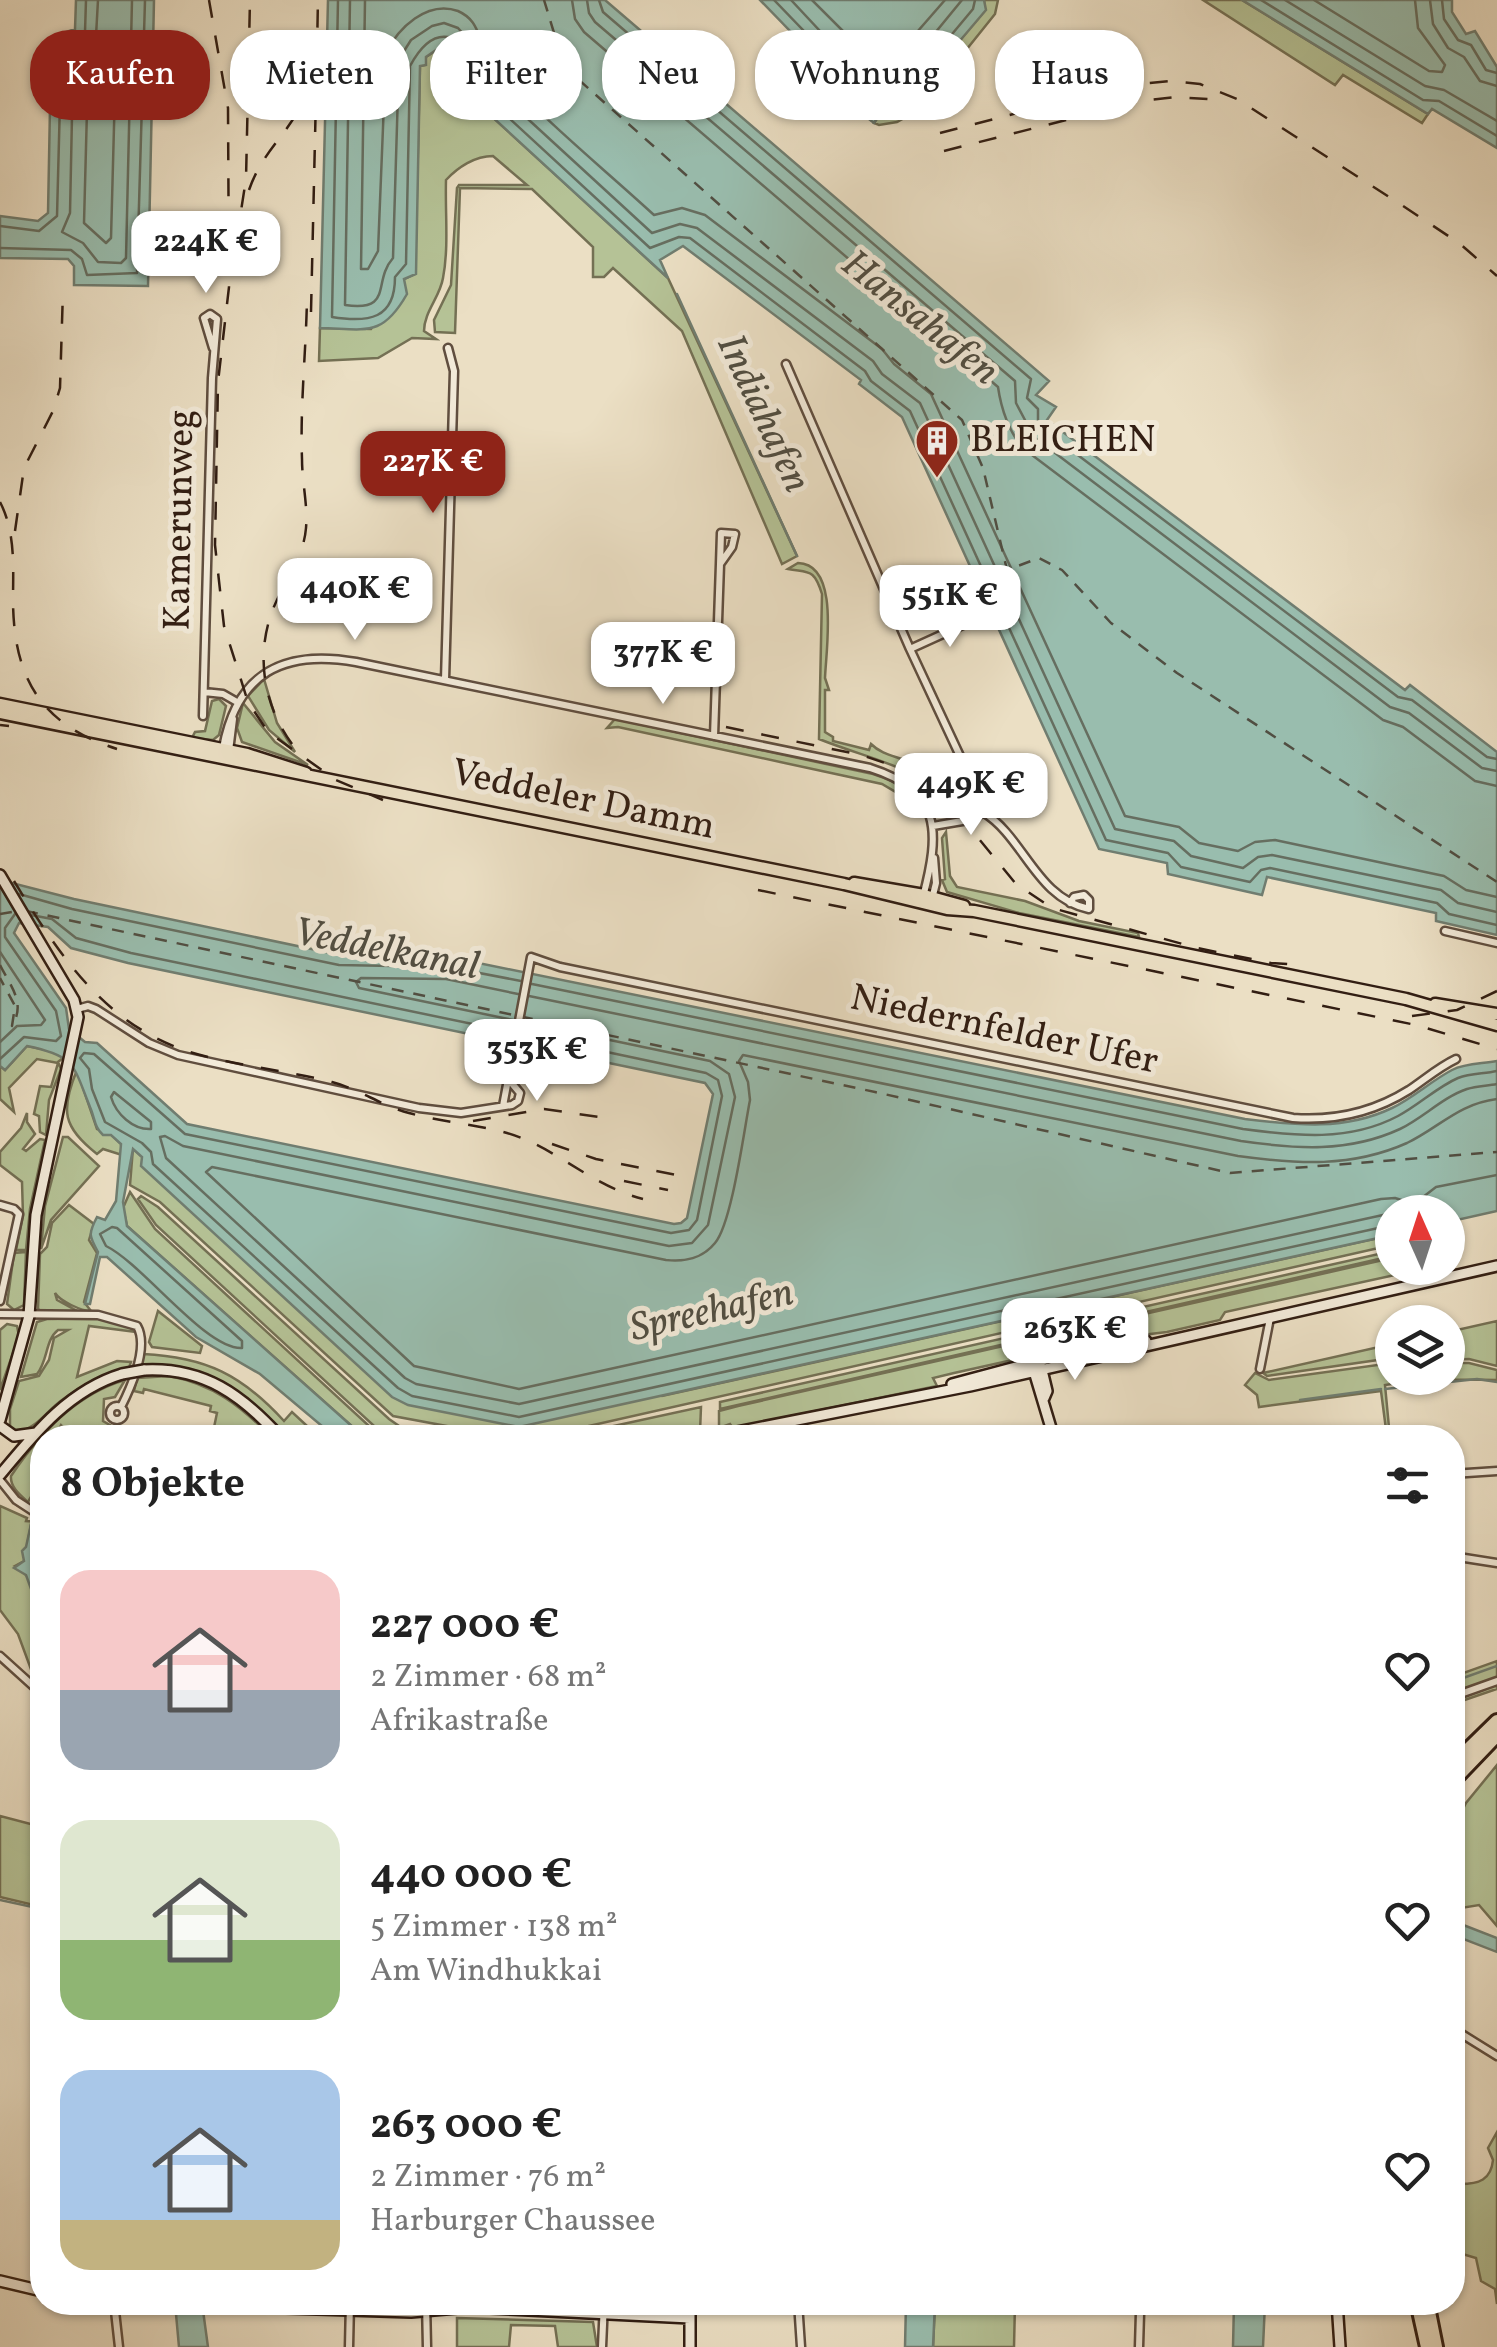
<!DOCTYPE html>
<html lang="de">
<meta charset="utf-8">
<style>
body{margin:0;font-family:Vollkorn,serif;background:#f6f6f6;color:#222;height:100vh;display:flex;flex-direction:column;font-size:38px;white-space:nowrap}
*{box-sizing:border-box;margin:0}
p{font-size:32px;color:#767676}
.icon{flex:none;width:55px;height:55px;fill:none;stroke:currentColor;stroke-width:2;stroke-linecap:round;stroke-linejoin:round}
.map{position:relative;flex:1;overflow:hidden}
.side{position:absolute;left:30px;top:1425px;width:1435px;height:890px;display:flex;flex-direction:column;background:#fff;border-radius:40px;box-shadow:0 2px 8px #0004}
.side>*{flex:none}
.hud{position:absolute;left:30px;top:30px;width:1438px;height:90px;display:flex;gap:20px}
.needle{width:65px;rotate:357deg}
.tools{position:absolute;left:1375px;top:1195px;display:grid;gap:20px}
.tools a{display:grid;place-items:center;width:90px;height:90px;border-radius:50%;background:#fff;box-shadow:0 2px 8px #0004;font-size:50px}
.price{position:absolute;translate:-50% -85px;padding:0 22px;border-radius:20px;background:#fff;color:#222;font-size:32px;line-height:65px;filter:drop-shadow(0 2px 5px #0008)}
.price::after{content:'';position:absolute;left:50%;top:60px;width:30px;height:22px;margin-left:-15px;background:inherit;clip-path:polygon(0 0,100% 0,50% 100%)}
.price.selected{background:#8f2418;color:#fff}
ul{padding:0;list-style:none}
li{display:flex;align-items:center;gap:30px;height:250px;padding:0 30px}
li span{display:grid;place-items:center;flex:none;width:280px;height:200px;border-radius:30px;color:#555}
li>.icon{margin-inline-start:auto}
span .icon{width:120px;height:120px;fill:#fffc;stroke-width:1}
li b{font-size:42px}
h2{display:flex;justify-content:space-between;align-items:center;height:120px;padding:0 30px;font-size:42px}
.tag{padding:0 35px;border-radius:40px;background:#fff;box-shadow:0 2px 8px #0004;font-size:35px;line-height:90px}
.tag.selected{background:#8f2418;color:#fff}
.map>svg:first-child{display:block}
</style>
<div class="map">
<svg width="1497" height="2347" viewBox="0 0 1497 2347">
<rect width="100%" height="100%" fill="#ebdfc4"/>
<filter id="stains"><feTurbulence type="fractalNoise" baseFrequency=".002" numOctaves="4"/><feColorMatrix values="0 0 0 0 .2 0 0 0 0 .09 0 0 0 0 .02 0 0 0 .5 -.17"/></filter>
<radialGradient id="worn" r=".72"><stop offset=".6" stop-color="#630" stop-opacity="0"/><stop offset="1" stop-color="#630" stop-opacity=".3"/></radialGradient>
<!-- green -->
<path fill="#b5c296" stroke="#747054" stroke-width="2.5" d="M984 0H998L995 14 918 110 897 122 879 125 874 123 878 117 908 102 985 10Z
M1203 0H1242L1428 114 1422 123 1343 75 1335 85Z
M445 44 476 102 668 278 797 556 782 564 682 331 613 268 604 277H593V247L532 189 460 188 455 333 435 332 434 320 451 285 457 188 459 185H527L493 156C475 156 458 167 446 180 445 212 449 247 443 278 440 297 424 312 424 331L436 339 412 338 378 358 319 361 320 328 371 329 404 279 415 274 420 66 425 65 426 57Z
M798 563C840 564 826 649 825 678L829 690H825V732L833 737V741L869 750 871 744C884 757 901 756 915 765 932 775 948 784 967 791L973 804 971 812 964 815C921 765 876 762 819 739L822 594C814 568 809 573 788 569Z
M264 679 277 723 295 752 269 730 248 696Z
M219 699 226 706 219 735 213 740 192 738 195 732 205 731 212 701Z
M243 703 275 742 308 765 242 742 237 728Z
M615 719 873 774C897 782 916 789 926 814L920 816 909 800 882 784 618 727 607 728Z
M946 832 950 876 957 887 1025 901 1079 921 1138 933 1139 937 1019 913 947 892 942 880 945 879 942 838Z
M27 1046 57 1052 63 1058 58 1062 61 1069 49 1100 46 1135 40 1132 39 1116 34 1114 40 1086 51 1087 58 1063 37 1059 9 1088 14 1112 0 1099V1066L5 1070Z
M77 1070 97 1129 111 1134 121 1144 122 1155 103 1149 97 1154C63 1127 60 1111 77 1070Z
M27 1113V1122L35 1134 23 1149 26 1151 40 1139 45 1140 30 1209 26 1250H16L23 1216 22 1182 0 1165V1152L21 1128Z
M63 1137H68L99 1166 51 1220 41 1249 45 1206Z
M133 1148 142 1157 662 1396 1392 1235V1245L540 1437 511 1438 393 1416 160 1202 130 1185Z
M130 1192 155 1229 381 1437H364L127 1226 123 1208Z
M141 1196 158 1207 389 1419 415 1437H386L156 1225 138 1199Z
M69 1205 94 1224 89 1240 97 1253 84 1302 91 1311C81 1311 60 1301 55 1293L57 1300 77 1311 43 1312 38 1309 40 1254 47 1247 52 1223Z
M1392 1251V1256L720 1409V1402Z
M26 1252 24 1305 14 1310 7 1304 14 1253Z
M1392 1258V1268H1427L1225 1312 1220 1320 1167 1332 1108 1339 954 1373 933 1378 937 1386 733 1428 730 1424 719 1428V1411L738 1406Z
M158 1311 202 1346 200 1353 152 1347 149 1342Z
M47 1319C74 1319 114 1313 136 1332L89 1326 77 1377 117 1361 131 1362 129 1368C105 1374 82 1385 62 1400 46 1411 36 1430 16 1432L10 1427V1409L19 1381 39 1376 49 1360 54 1338 68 1330H58C45 1340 48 1361 37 1374L21 1377 37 1322Z
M1497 1321V1366L1469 1359 1448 1360V1332Z
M7 1324 17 1326 19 1336 0 1390V1330Z
M1392 1344V1378H1448V1363H1469L1497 1370V1380L1424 1379 1385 1385 1390 1438 1387 1437 1381 1391 1259 1407 1257 1395 1245 1385 1255 1373 1269 1380 1378 1365V1360L1267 1376 1263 1373Z
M143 1354C206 1357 242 1375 284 1421L292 1412 319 1437H285C241 1389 209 1365 141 1366Z
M169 1376C213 1384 241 1406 271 1437H212L217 1413 210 1411 211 1406 144 1389 143 1393 134 1391 137 1378Z
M125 1380 115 1397 104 1399 103 1421 117 1429 157 1437H64L67 1431 61 1425 55 1437 42 1438V1478L28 1502C20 1495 10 1487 11 1476 39 1434 76 1394 125 1380Z
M701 1407 700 1432 661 1438 563 1437Z
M0 1506 27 1518 26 1521 42 1522 40 1528 31 1525 24 1561 15 1566C48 1583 42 1650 42 1681L32 1672 18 1634 0 1610Z
M1497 1661V1689L1453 1704 1452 1677Z
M1497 1765V1926L1479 1905 1455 1909 1453 1906V1828L1466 1803Z
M0 1816 42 1827V1907L0 1897Z
M1497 2132V2304L1495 2289 1481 2281 1476 2258 1459 2253C1454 2231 1445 2203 1460 2184 1479 2184 1491 2180 1493 2160L1488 2148Z
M935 2303H1015L1014 2347H933Z
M457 2318 593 2322 597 2347H558L555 2326 511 2325 509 2347H457Z"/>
<!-- water -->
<path fill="#99bdae" stroke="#707d70" stroke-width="2.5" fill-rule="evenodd" d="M76 0H154L148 286 74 285V266L68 259 0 258V216L38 221 48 213 51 55 56 52 58 35 75 29Z
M328 0H605L1049 381 1036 395 1056 407 1047 420 1405 690 1410 685 1497 752V935L1436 921V913L1267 877 1262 895 1168 874 1167 863 1099 849 902 417 859 384 861 380 683 246 660 260 668 278 476 102 447 60 445 44 426 57V65L420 66 416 274 404 279 407 294C382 338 366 329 320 328Z
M760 0H984L986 10 908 102 878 117 874 123 851 105 850 93Z
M1242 0H1452V12L1466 34 1475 31 1497 67V148L1432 109 1428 114Z
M0 880 74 899 340 955 449 957 1245 1119C1296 1125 1344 1131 1392 1108 1413 1098 1431 1081 1452 1070 1466 1063 1482 1064 1497 1061V1211L1448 1222V1212H1392V1235L519 1427 408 1405 392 1397 141 1166 142 1157 133 1149 123 1202 127 1226 364 1437H335L260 1374 196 1337 107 1257H100L90 1304H85L98 1252C89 1236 88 1234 97 1217L105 1220 116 1201 121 1144 111 1135H103C94 1127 95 1118 90 1107 73 1065 76 1056 27 1046L5 1070 0 1066ZM19 923 48 927 71 948 128 963 705 1083 713 1094 687 1218 681 1223 674 1224 187 1124 97 1043 85 1042 69 1029 66 1008 14 933Z
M31 1524 40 1528 34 1566 42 1601V1619L26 1575 14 1568 24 1561 22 1551 26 1547Z
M1453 1921 1497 1938V1952L1453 1935Z
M175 2303H202L208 2347H179Z
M906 2303H935L933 2347H905Z
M1234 2303H1265L1263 2347H1233Z"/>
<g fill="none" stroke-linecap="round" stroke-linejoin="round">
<!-- shore -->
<path stroke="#666e60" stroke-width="2.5" d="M98 0 96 36 80 53 73 67 70 213 62 232 83 243 98 262 121 263 126 258 132 0
M338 0 332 317C369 323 395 319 395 277L406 264 410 66C418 51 430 34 448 37L454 43 457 57 484 95 650 248 679 237 690 238 865 371 871 381 910 411 1106 840 1168 853 1181 867 1250 882 1261 870 1270 868 1437 903 1449 914 1497 925
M350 0 345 305C394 312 372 282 393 258L399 59 411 40 432 26 444 23 458 28 466 37 469 53 493 87 652 233 680 224 697 228 873 361 882 374 920 403 1115 829 1174 841 1191 856 1243 868 1258 857 1272 855 1441 890 1458 903 1497 912
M365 0 361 269H368L378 251 386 53C398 28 427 0 458 11 476 19 477 32 484 47 488 58 499 71 506 79 552 127 605 170 654 215L682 208 705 215 882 349 894 364 931 394 1125 816 1179 827 1199 843 1238 851 1255 842 1275 840 1444 876 1466 890 1497 897
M572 0 575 19 584 32 998 387C1001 408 1009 433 1024 449L1383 720 1403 727 1475 781 1497 786
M587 0 589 13 595 22 1015 381 1016 403 1034 437 1390 707 1409 713 1482 768 1497 771
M599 0 603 12 1031 379 1027 398 1038 409V421L1042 428 1398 697 1412 700 1487 757 1497 759
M774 0 857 86 862 100 873 108 902 94 973 9 975 0
M791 0 877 92 894 83 962 0
M812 0 883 71 945 0
M1261 0 1423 100 1439 101 1497 136
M1285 0 1425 86 1444 90 1497 121
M1314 0 1429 71 1442 72 1445 65 1418 28 1415 0
M1430 0 1433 24 1448 48 1464 57 1480 81 1497 86
M1442 0 1444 19 1458 40 1471 45 1486 70 1497 73
M111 47 116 52 111 238 106 243 84 223 88 72 92 63Z
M0 226 39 231 57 216 61 63 68 43 85 32 86 0
M0 248 71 250 82 259 87 275 137 273 145 0
M19 894 72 909 339 965 448 967 521 981
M31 915 52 919 76 938 131 953 511 1032
M0 952 45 1020 41 1025 17 1026 0 1042
M532 984 1243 1129C1296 1136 1349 1142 1398 1116 1419 1105 1437 1087 1458 1078 1471 1073 1484 1074 1497 1071
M529 996 1241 1141C1296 1149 1348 1153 1400 1129 1423 1118 1443 1097 1467 1089 1477 1086 1487 1086 1497 1084
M513 1020 359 988 356 982 361 978 446 979 518 994
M524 1022 710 1061 729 1074 735 1097 708 1225 692 1243 669 1246 183 1146 165 1136 160 1137 166 1158 405 1378 416 1384 519 1404 1392 1213
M522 1034 706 1073 718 1080 722 1096 697 1220 689 1230 671 1233 185 1134 94 1054 84 1053 80 1058 89 1069 92 1089 105 1122 142 1143 151 1152 153 1164 398 1388 412 1396 519 1417 1392 1225
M0 1059 24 1037 56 1041 61 1036 56 1011 5 937V928L15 914
M114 1092 151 1122V1129C133 1130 116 1114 111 1097Z
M1497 1099C1458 1104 1440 1127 1407 1143 1351 1168 1297 1164 1238 1156L743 1055 739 1061 748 1082 750 1100C744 1130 732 1223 715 1243 702 1259 685 1262 666 1260L212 1167 206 1172 414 1366 519 1389 1381 1199 1395 1198 1414 1204 1436 1187 1497 1175
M112 1227 117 1228 242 1341V1348C206 1350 143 1264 106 1246L100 1234Z"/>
<!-- stream -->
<path stroke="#707d70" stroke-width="2.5" d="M677 294 797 556
M1385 1389 1477 1379 1497 1382
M1300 1400 1381 1389
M56 1438 60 1430
M1452 1682 1497 1666
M0 1900 42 1909"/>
<!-- ferry -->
<path stroke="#514e42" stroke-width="2.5" stroke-dasharray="12 10" stroke-linecap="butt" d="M544 0 555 36 579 80 962 420 983 468 1007 570 1039 558 1062 570 1111 623 1177 673 1497 882
M26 911 875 1092 1230 1173 1497 1152
M0 914 18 911
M0 965C11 987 26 1003 12 1026L15 1006 0 978"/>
<defs>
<path id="street" d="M786 364 910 649 981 801 983 812C1024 837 1036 898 1089 909V900L1084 895 1074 897 1070 903
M910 649 976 619
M445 680 454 371 448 348
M204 692 223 694 237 702
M203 716 212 378 217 319 210 314 204 318 213 348
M714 736 720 564 732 547 735 534 721 533 720 564
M223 748C237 673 283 649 356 662L870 768C942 791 940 832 923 897
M229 751 233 719
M933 826 974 819 983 812
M932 899 936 883 934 858
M1445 931 1497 943
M77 1009 88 1006 96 1009 149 1043 178 1055 419 1108 461 1113 512 1105 518 1101 520 1093 509 1080
M503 1106 531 957 560 967 1293 1118C1334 1121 1374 1112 1409 1090 1424 1080 1439 1067 1456 1059
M0 1205 14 1209 19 1214 0 1301
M0 1314 98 1315 137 1326C149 1347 131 1387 121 1407
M1260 1369 1270 1318
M110 1413a7 7 0 1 1 14 0a7 7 0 1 1-14 0Z
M1452 1474 1497 1471
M0 1480 16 1500 42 1517
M1452 1556 1497 1563
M0 1656 42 1694
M1452 1697 1497 1681
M1452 2028 1497 2056
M114 2302 119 2347
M426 2302 427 2347
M798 2302 801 2347
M1136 2303 1140 2313 1139 2347
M349 2347 350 2302
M602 2347 604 2302"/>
<path id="secondary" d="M0 875 74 1000 78 1017 36 1215 29 1316 0 1420
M1041 1366 1047 1391 1044 1398
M1033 1368 1054 1438
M144 1370C204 1367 242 1395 281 1438
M952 1384 1054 1357 1146 1341
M0 1426 14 1436 36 1433
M706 1438 970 1386 1497 1266
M0 1475C34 1434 69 1390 122 1374
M0 2281 42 2291
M100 2302 411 2312 469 2307 690 2318
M1337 2302 1340 2347
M690 2347V2302"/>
<path id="primary" d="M0 704 247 754 306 773
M0 713 844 884 947 909 974 911 1406 999 1497 1025
M854 883 924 895 964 906
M1435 1004 1497 1014"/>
<path id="highway" d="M1452 1765 1497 1721
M1452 1782 1497 1735
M1417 2302 1427 2347
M1427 2302 1436 2347"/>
</defs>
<!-- street casing -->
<use href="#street" stroke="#604e3f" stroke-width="11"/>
<!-- secondary casing -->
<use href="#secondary" stroke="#321e13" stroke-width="14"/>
<!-- primary casing -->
<use href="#primary" stroke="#321e13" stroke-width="15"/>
<!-- highway casing -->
<use href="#highway" stroke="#321e13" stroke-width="18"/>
<!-- street -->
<use href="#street" stroke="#f2ead9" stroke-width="6"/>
<!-- secondary -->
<use href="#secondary" stroke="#f2ead9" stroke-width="9"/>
<!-- primary -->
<use href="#primary" stroke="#ebdfc4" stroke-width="10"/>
<!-- highway -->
<use href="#highway" stroke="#ebdfc4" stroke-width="12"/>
<!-- rail -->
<path stroke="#321e13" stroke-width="2.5" stroke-dasharray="18 18" stroke-linecap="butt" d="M209 0 228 108 229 287 218 382 215 545 224 626 248 702 268 732 336 780 383 800
M940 133 1125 85 1172 81 1200 84 1237 99 1400 204 1459 243 1497 276
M944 151 1141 101 1176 97 1221 100
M249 190C262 152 287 135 303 102 319 70 317 34 318 0
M236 243 246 179 250 0
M311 312 317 52
M0 502C16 533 13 568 13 602 14 680 42 725 117 749
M15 531 24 468 53 411 60 388 63 290
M0 725 9 726
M726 727 861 755 906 770 951 805 1016 884 1052 908 1197 948 1271 963 1300 965
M292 744C259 699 254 641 281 592 292 571 304 552 306 528 308 505 302 483 302 459 300 406 306 352 307 298
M14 881C58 953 104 1025 190 1052 236 1066 285 1070 332 1082 359 1089 382 1106 409 1113 441 1122 475 1124 507 1133 556 1147 591 1186 643 1199
M758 890 1416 1025 1497 1049
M1412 1016 1457 1010 1497 991
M473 1121 544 1109 613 1119
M552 1144 596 1159 677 1175
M624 1181 668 1190"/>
<defs>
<path id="secondary-bridge" d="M122 1374 144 1370"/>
</defs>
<!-- secondary-bridge casing -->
<use href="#secondary-bridge" stroke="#321e13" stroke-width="14" stroke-linecap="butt"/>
<!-- secondary-bridge -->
<use href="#secondary-bridge" stroke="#f2ead9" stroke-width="9"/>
</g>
<!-- icons -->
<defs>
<symbol id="building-pin" viewBox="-11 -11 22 30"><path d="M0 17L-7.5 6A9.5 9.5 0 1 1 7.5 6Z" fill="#8f2418" stroke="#f2ead9"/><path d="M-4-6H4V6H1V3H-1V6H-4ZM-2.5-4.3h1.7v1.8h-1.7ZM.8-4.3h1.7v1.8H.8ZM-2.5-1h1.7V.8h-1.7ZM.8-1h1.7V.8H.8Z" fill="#fff"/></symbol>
</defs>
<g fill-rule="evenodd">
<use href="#building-pin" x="912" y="416" width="50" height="68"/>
</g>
<g text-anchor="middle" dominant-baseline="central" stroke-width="10" stroke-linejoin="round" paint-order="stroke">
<!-- poi labels -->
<g font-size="38" fill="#321e13" stroke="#f2ead9" text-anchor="start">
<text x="970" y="441">BLEICHEN</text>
</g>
<!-- street labels -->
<g font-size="38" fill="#321e13" stroke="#f2ead9">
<text transform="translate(181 520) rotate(-89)">Kamerunweg</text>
<text transform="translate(583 801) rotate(12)">Veddeler Damm</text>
<text transform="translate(1004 1031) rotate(12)">Niedernfelder Ufer</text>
</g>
<!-- water labels -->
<g font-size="40" font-style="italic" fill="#514e42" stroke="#f2ead9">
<text transform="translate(919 319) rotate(39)">Hansahafen</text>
<text transform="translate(762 414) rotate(65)">Indiahafen</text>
<text transform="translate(386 951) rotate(11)">Veddelkanal</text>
<text transform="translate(712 1312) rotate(-13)">Spreehafen</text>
</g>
</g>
<rect width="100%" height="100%" filter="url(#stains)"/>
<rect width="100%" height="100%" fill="url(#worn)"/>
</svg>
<div class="tools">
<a><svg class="needle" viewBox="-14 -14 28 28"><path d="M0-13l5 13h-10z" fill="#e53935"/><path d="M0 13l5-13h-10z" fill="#767676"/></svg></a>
<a><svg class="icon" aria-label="layers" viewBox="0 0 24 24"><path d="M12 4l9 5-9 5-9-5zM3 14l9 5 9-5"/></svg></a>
</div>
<b class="price" style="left:206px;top:296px">224K €</b>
<b class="price selected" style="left:433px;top:516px">227K €</b>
<b class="price" style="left:355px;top:643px">440K €</b>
<b class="price" style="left:950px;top:650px">551K €</b>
<b class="price" style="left:663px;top:707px">377K €</b>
<b class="price" style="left:971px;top:838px">449K €</b>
<b class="price" style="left:537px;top:1104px">353K €</b>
<b class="price" style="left:1075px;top:1383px">263K €</b>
<div class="hud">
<a class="tag selected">Kaufen</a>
<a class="tag">Mieten</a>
<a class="tag">Filter</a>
<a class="tag">Neu</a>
<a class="tag">Wohnung</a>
<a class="tag">Haus</a>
</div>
<section class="side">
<h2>8 Objekte<svg class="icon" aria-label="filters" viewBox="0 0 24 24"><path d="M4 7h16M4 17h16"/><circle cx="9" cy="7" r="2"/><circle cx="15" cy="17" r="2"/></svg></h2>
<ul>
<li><span style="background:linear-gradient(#f6c9c9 60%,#9aa5b1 0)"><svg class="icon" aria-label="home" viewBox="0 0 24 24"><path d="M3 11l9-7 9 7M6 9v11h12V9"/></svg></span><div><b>227 000 €</b><p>2 Zimmer · 68 m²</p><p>Afrikastraße</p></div><svg class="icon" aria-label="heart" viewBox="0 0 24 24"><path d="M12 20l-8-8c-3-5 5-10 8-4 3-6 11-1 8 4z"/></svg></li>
<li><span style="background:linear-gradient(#dfe7d0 60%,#8fb573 0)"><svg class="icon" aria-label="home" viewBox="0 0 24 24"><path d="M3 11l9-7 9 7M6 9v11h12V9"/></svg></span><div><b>440 000 €</b><p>5 Zimmer · 138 m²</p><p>Am Windhukkai</p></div><svg class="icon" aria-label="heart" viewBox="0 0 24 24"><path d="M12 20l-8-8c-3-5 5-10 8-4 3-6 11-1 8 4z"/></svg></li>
<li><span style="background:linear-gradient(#a9c7e8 75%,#c2b280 0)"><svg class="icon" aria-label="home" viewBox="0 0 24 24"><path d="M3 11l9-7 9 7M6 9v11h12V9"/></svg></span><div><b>263 000 €</b><p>2 Zimmer · 76 m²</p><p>Harburger Chaussee</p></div><svg class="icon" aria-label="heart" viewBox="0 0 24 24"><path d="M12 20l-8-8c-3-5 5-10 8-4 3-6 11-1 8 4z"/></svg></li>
</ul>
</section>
</div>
